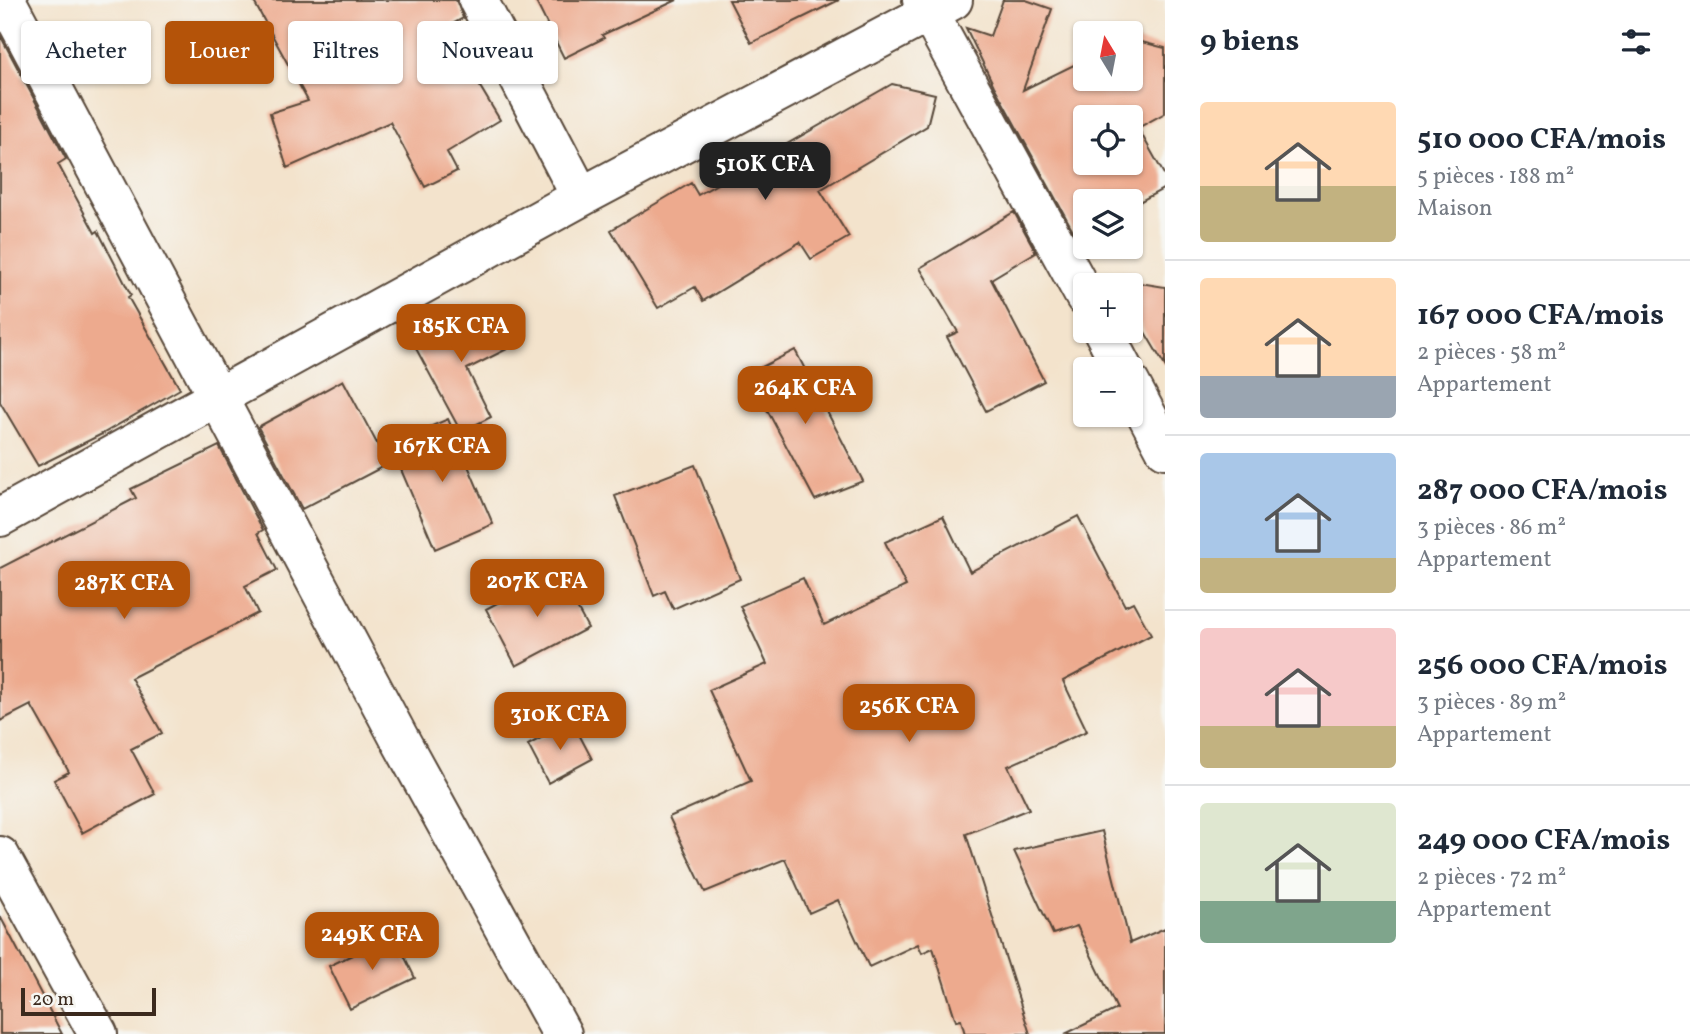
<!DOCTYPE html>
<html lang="fr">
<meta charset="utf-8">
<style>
body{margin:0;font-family:Vollkorn,serif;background:#f6f6f7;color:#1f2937;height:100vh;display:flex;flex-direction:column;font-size:26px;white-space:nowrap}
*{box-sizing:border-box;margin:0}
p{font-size:23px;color:#747a83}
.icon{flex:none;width:38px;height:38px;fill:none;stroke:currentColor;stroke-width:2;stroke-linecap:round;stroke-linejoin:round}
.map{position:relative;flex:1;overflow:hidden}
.side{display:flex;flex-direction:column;background:#fff;width:525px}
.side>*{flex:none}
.hud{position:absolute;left:21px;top:21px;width:665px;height:63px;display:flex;gap:14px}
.needle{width:46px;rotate:350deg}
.tools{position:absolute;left:1073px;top:21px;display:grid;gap:14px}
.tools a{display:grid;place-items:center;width:70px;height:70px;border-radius:7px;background:#fff;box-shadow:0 2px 5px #0004;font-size:35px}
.scale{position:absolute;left:21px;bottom:18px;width:135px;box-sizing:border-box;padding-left:7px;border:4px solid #3b2a1e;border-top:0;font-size:19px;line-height:24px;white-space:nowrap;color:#3b2a1e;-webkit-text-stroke:5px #f6f6f2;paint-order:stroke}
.price{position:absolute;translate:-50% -60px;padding:0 16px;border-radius:14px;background:#b45309;color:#fff;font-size:23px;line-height:46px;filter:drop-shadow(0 2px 4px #0008)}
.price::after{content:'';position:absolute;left:50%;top:42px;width:21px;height:16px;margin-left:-10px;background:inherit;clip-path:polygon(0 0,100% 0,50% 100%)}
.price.current{background:#222;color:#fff}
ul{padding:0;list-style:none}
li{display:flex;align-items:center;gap:21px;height:175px;padding:0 35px}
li+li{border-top:2px solid #e0e1e3}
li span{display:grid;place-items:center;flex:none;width:196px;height:140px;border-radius:7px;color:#555}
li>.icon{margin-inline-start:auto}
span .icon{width:84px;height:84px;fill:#fffc;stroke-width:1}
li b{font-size:30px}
h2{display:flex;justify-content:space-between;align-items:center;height:84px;padding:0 35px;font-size:30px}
.chip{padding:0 24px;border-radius:7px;background:#fff;box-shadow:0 2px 5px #0004;font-size:24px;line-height:63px}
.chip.current{background:#b45309;color:#fff}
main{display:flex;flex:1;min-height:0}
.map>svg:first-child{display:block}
</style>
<main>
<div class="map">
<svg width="1165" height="1034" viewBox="0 0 1165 1034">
<rect width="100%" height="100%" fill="#f6f6f2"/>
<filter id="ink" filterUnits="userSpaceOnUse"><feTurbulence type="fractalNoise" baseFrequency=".0143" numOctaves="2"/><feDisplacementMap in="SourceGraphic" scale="14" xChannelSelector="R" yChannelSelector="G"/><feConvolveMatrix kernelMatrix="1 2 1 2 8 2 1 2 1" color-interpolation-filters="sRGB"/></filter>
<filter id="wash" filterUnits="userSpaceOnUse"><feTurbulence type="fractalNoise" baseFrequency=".00686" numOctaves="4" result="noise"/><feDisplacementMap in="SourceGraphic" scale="28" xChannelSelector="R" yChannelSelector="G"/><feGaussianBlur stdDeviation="1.57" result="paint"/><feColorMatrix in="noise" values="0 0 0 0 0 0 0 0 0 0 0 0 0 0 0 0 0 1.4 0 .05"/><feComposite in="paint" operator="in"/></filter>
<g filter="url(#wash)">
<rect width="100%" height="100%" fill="#f3e3cc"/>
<g id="blocks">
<!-- building -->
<path fill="#edaa8e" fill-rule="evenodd" d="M253 0H456L463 18 445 28 500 120 447 152 457 171 425 187 390 122 287 168 270 113 308 101Z
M535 0H677L602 35 604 38 564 58Z
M729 0H839L751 43Z
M1003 0H1026L1052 9 1023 90 1084 60 1085 79H1130V39L1165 48V113L1138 128 1165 176V188L1130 207V201H1085V231L1076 236 994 86 966 28 990 36ZM1085 117H1130V163H1085Z
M0 35 66 159 58 164 95 233 98 231 131 295 128 297 180 389 102 434 38 466 0 402Z
M892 84 935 94 927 126 820 190 849 237 811 259 800 242 703 301 695 287 658 308 611 230 691 183 698 195Z
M1014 212 1036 252 991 279 1044 381 986 411 947 337 958 332 920 268Z
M1115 279 1165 287V366L1130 307V285H1118Z
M486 307 507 349 467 369 491 417 461 432 413 343Z
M795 350 863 481 815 500 748 374Z
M343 380 388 464 302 509 258 427Z
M448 419 493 524 435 549 390 444Z
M219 446 263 530 258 533 277 570 245 586 258 613 131 678 162 733 131 749 155 794 82 833 54 780 69 772 31 705 0 721V568L136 498 131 489Z
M695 465 740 579 673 609 665 591 654 596 615 496Z
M943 516 970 572 1078 516 1125 606 1133 602 1151 635 1063 681 1087 731 1008 766 1029 809 966 834 1030 1034H965L961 1020 956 1021 933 948 922 953 918 944 869 967 838 900 809 913 785 859 705 892 669 817 751 781 709 690 767 664 740 606 803 578 824 625 906 586 885 542Z
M557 571 588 628 516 666 486 609Z
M572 721 592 759 548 783 528 745Z
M1102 831 1130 943 1165 928V1034H1065L1117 1009 1077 926 1053 934 1014 851Z
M0 916 62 1034H0Z
M394 935 415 978 350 1009 329 966Z"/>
</g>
</g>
<g filter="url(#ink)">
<use href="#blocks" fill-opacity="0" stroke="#574638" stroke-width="2"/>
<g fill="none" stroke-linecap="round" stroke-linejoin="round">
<defs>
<path id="street" d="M6 0 398 736 562 1034
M478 0 581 197
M922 0 1085 297
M1103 331 1123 369
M1130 383 1165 449
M0 517 581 197 953 0
M0 856 98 1034"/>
</defs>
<!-- street casing -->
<use href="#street" stroke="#574638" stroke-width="42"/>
<!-- street -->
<use href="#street" stroke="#fff" stroke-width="38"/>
</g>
</g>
</svg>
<div class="tools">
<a><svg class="needle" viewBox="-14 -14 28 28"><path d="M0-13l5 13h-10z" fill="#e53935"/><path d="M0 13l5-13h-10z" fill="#747a83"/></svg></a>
<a><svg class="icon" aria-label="locate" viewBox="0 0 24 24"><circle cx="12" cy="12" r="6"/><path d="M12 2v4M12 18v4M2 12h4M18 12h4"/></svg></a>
<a><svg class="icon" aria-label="layers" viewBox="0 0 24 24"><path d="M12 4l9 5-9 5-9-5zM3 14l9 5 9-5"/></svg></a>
<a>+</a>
<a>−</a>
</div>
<div class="scale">20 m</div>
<b class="price current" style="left:765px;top:202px">510K CFA</b>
<b class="price" style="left:461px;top:364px">185K CFA</b>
<b class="price" style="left:805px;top:426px">264K CFA</b>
<b class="price" style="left:442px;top:484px">167K CFA</b>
<b class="price" style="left:537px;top:619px">207K CFA</b>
<b class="price" style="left:124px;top:621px">287K CFA</b>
<b class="price" style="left:909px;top:744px">256K CFA</b>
<b class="price" style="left:560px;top:752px">310K CFA</b>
<b class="price" style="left:372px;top:972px">249K CFA</b>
<div class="hud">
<a class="chip">Acheter</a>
<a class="chip current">Louer</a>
<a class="chip">Filtres</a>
<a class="chip">Nouveau</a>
</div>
</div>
<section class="side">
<h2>9 biens<svg class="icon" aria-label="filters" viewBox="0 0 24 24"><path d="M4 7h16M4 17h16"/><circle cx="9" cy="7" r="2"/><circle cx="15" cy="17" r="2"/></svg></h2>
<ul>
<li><span style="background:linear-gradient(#ffd9b3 60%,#c2b280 0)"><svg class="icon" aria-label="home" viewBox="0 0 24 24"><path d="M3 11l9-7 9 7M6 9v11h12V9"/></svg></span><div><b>510 000 CFA/mois</b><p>5 pièces · 188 m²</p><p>Maison</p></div></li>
<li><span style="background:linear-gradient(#ffd9b3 70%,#9aa5b1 0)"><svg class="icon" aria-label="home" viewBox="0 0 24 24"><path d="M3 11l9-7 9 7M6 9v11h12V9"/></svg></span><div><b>167 000 CFA/mois</b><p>2 pièces · 58 m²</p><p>Appartement</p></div></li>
<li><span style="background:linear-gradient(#a9c7e8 75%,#c2b280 0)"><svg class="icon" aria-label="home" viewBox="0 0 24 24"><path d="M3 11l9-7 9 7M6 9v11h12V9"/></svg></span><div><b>287 000 CFA/mois</b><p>3 pièces · 86 m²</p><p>Appartement</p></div></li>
<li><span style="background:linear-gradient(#f6c9c9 70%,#c2b280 0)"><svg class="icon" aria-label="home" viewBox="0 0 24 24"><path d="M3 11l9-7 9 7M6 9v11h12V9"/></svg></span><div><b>256 000 CFA/mois</b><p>3 pièces · 89 m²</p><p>Appartement</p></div></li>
<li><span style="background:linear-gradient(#dfe7d0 70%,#7fa58c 0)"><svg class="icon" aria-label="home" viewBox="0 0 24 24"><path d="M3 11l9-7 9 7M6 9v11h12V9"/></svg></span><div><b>249 000 CFA/mois</b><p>2 pièces · 72 m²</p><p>Appartement</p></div></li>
</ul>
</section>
</main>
